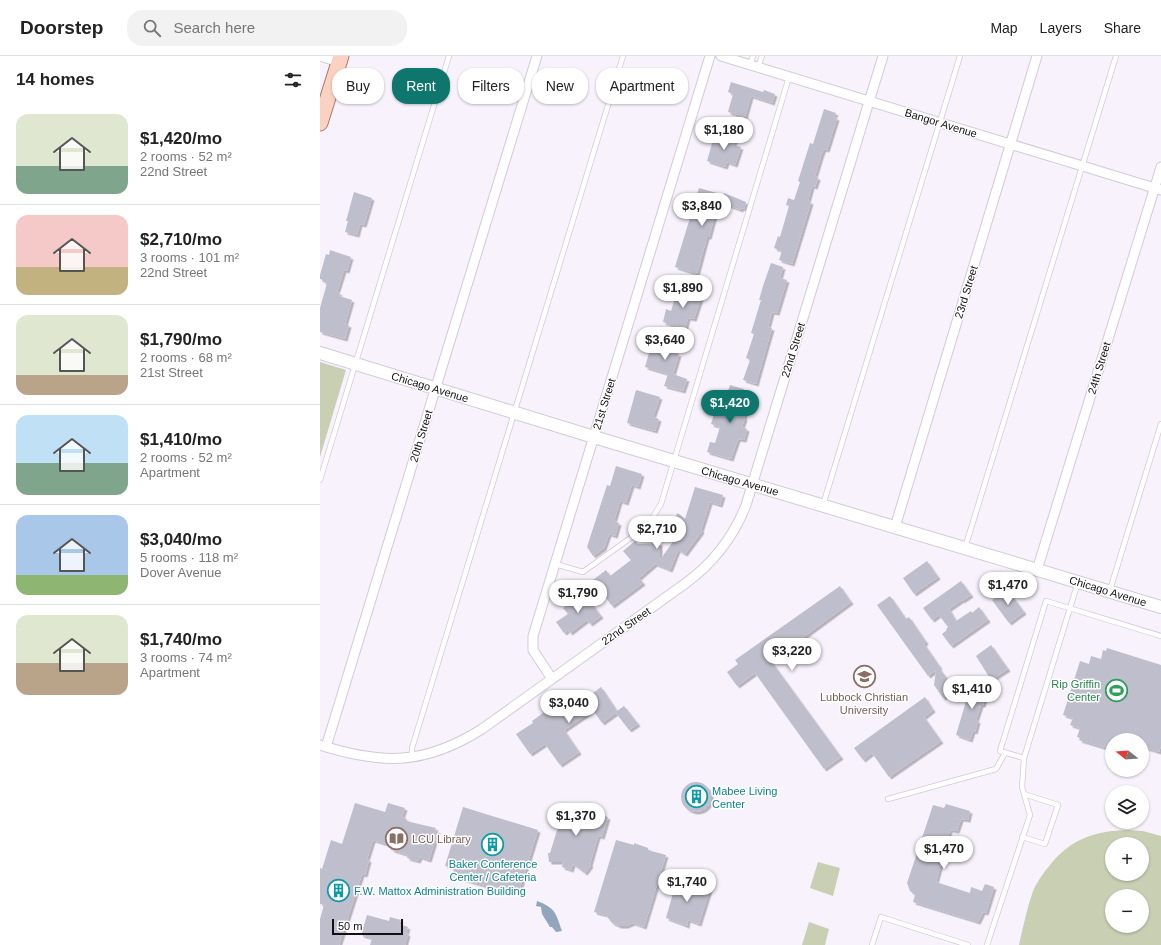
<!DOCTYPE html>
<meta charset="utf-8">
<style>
body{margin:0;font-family:Arial,sans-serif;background:#f2f2f2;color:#222;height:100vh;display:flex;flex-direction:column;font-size:15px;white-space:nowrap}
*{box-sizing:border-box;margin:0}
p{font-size:13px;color:#767676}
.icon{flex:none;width:22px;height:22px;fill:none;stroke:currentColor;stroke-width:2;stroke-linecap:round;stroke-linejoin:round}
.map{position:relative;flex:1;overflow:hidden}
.drawer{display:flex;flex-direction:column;background:#fff;width:320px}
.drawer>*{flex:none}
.banner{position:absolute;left:12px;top:12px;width:380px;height:36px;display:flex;gap:8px}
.needle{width:26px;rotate:287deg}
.fabs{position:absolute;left:785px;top:677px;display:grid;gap:8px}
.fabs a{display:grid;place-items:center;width:44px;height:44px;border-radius:50%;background:#fff;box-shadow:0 1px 3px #0004;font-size:20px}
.scale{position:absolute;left:12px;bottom:10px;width:71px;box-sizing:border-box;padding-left:4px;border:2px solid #131115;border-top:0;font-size:11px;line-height:14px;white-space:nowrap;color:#131115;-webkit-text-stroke:3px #fff;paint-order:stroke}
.price{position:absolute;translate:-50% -34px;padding:0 9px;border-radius:14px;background:#fff;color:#222;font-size:13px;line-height:26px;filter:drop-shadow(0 1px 2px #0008)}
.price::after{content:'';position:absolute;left:50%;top:24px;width:12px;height:9px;margin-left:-6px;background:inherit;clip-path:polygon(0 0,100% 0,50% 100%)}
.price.on{background:#0f766e;color:#fff}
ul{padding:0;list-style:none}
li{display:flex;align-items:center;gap:12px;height:100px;padding:0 16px}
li+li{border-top:1px solid #e0e0e0}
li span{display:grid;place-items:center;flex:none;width:112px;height:80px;border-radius:12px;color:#555}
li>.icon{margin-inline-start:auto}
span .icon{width:48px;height:48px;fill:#fffc;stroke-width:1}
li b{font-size:17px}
h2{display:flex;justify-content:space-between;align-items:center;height:48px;padding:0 16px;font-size:17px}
.tag{padding:0 14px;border-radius:16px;background:#fff;box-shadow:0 1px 3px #0004;font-size:14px;line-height:36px}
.tag.on{background:#0f766e;color:#fff}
header{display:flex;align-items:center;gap:24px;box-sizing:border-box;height:56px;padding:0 20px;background:#fff;border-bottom:1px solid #e0e0e0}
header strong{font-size:19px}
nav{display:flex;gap:22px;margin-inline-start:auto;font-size:14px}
.search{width:280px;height:36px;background:#f2f2f2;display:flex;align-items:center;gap:10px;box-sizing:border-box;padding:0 14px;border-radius:16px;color:#767676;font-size:15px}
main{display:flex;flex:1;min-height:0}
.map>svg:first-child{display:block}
</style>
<header>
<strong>Doorstep</strong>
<div class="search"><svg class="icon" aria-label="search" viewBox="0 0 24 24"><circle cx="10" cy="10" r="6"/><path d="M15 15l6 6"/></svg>Search here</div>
<nav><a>Map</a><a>Layers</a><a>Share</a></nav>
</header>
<main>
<section class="drawer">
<h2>14 homes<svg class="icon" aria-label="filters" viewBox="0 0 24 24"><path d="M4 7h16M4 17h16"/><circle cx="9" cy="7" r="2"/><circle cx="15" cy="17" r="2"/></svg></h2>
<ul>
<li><span style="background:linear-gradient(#dfe7d0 65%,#7fa58c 0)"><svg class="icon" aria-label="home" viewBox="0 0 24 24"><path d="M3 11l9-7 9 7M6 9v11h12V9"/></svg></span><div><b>$1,420/mo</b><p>2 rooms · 52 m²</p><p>22nd Street</p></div></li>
<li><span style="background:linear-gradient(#f6c9c9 65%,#c2b280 0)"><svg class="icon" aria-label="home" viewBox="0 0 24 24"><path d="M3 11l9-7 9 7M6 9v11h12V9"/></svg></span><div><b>$2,710/mo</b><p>3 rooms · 101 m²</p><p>22nd Street</p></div></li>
<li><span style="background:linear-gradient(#dfe7d0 75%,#b9a48a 0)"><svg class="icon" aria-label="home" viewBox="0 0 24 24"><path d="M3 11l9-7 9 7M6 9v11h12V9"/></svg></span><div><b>$1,790/mo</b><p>2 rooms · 68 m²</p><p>21st Street</p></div></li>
<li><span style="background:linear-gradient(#bfe0f5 60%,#7fa58c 0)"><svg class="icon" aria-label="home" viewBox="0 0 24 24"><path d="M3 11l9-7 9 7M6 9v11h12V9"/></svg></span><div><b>$1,410/mo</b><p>2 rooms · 52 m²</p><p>Apartment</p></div></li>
<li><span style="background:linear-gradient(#a9c7e8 75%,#8fb573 0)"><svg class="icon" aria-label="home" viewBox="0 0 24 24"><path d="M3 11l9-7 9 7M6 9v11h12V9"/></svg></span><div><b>$3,040/mo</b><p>5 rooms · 118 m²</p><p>Dover Avenue</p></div></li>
<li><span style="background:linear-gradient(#dfe7d0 60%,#b9a48a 0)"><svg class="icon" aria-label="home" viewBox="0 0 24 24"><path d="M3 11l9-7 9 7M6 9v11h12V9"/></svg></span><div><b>$1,740/mo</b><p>3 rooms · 74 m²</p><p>Apartment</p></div></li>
</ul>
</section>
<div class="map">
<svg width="841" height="889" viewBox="0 0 841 889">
<defs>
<filter id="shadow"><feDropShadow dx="2.5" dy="2.5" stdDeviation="0" flood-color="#0004"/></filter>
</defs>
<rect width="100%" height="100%" fill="#f8f2fd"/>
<!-- green -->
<path fill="#c9cfb3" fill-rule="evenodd" d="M0 306 26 314 0 401Z
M808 774 823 775 841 780V889H699C703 871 707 852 713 835 717 826 723 817 730 809 751 783 774 775 808 774ZM792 788H822V818H792ZM792 840H822V870H792Z
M498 806 520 812 513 840 490 832Z
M489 866 509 873 505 889H482Z"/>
<!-- water -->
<path fill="#91a5be" d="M217 845C236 852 236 858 242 875L236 876 232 871H230L222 858 221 851 216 850Z"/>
<!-- building -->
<path fill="#bfbecc" filter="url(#shadow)" d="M411 26 443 36 444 34 455 38 452 47 431 40 425 61 408 56 413 38 408 36Z
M504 53 516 57 514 61 517 62 507 94 504 93 502 97 495 120 498 122 495 131 492 130 488 145 491 146 472 208 459 204 462 195 454 192 458 180 460 181 469 150 466 149 468 142 474 144 480 126 478 125 490 87 493 88Z
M395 77 415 83 414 89 421 91 415 109 407 106 405 111 387 105Z
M379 132 404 139V137L426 146 424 153 421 152V154L401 147 399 156 396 155 389 181H387L377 218 355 211Z
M34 136 52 142 44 169 40 168 37 179 25 176 28 165H26Z
M10 194 31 201 27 215 24 214 17 236 20 237 19 240 32 244 25 268 29 269 25 283 0 276V252L7 227 3 226V224L0 223V219L6 198 9 199Z
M451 207 463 211 460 222 467 224 457 257 452 256 448 271 452 272 436 328 423 324 430 304 426 302 434 278 431 277 441 244H439L443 230Z
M358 232 382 239 374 263 368 262 365 273 343 266 346 253 351 255Z
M334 279 358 286 354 297 359 298 353 318 367 323 363 335 344 330 348 318 325 311Z
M410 329 424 333 420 344 428 347 424 361 425 362 422 371 427 373 424 384 418 383 411 403 387 396 390 386 395 387 400 371 391 368 395 355 401 357Z
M316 334 340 341 333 361 339 363 335 375 307 367Z
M296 410 322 418 318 431 312 429 306 447 300 445 294 465 299 467 295 480 289 478 284 492 273 500 267 491 287 429 290 430Z
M375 431 403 439 400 449 390 446 381 474 382 475 365 498 358 494 350 514 335 508 319 522 323 527 292 550 273 524 286 514 290 520 311 504 303 495 315 485 318 488 340 487V504L361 474 351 466 358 457 365 463Z
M607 505 618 521 594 538 583 522Z
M641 525 651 539 642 545V544L629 553 636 565 651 555 652 557 659 551 668 564 631 590 622 578 627 574 626 573 628 571 619 559 612 564 603 552Z
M520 530 531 546 451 605 521 701 504 713 435 617 417 630 407 616 418 608 415 604Z
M687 533 704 556 689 567 672 544Z
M264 537 281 560 270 568 267 564 250 577 248 574 244 577 236 566 248 558 243 552Z
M570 540 586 563 589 561 606 586 604 588 620 611 619 612 635 633 623 642 614 629 616 614 608 620 557 549Z
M671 589 688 613 671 624 656 600Z
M787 592 841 609V690L839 696 822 691V684H792V694L759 684 760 682 757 681 760 672 750 669 753 662 743 659 760 605 769 608 771 600 781 603 783 594 786 595Z
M652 625 667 629 664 638H666L663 649H661L656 664 658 665 655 676 653 675 650 684 636 679Z
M281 631 297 655 304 650 318 668 309 674 296 657 282 667 273 654 244 674 259 696 240 709 225 688 210 698 196 678 213 667 212 665 249 638 257 649Z
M605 641 613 654 604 661 621 685 569 721 552 697 543 704 534 692Z
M361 741a15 15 0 1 1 30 0a15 15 0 1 1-30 0Z
M35 747 65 756 68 747 85 752 82 761 87 763 86 765 116 772 115 774 118 775 109 804 100 801 98 805 87 802 88 799 72 794V793L68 791 69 789 53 784 47 803 49 804 45 819 42 818 19 889H0V863L4 849 0 848V812L2 813 11 784 22 788Z
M241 747 288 761 282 781 278 780 270 808 271 809 265 817 253 808 251 814 242 811 243 806H229L228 797H230L239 768 235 767Z
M626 748 650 755 648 764 641 763 637 775 630 774 616 826 650 837 651 831 662 835 665 828 674 831 666 857 663 856 658 866 593 846 595 839 590 835 587 827 613 749 624 752Z
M143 751 218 774 200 832 191 830 189 837 132 820 134 812 125 810Z
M296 784 314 789V787L328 792V794L346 799 324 871 313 867 306 870H299L292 867 286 859 274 856Z
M357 823 390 833 379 868 368 864 367 870 346 862Z
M47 859 69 865 70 861 81 864 79 868 88 871 86 877 88 878 85 889H50L52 882 41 879Z"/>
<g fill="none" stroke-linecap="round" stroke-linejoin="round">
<defs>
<path id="service" d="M430 9 433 0
M438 11 442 0
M0 424 129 0
M503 449 640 0
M645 492 796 0
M235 508 263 516 323 473 329 467 341 448 469 21
M790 534 841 368
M92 701V692L303 0
M704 702 680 695 726 545 841 580
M568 743 676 713 685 697
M702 781 725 788 738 749 704 738
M552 889 561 861 648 889
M667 889 710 759 702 731 704 702 758 526"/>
<path id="minor" d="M0 0 19 6
M401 0 841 134
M575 471 717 0
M717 514 841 111
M232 623 213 594V580L390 0
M0 689C63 709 105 709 162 673L366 527C393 507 414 480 426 449L563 0
M6 691 217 0"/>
<path id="tertiary" d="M0 297 274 381 841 551"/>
<path id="primary" d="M0 67 21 0"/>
</defs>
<!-- service casing -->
<use href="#service" stroke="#d1cad7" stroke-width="6"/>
<!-- minor casing -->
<use href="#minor" stroke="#d1cad7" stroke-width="11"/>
<!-- tertiary casing -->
<use href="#tertiary" stroke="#d1cad7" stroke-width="14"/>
<!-- primary casing -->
<use href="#primary" stroke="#a87b6a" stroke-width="17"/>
<!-- service -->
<use href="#service" stroke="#fff" stroke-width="4.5"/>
<!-- minor -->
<use href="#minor" stroke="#fff" stroke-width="9"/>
<!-- tertiary -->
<use href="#tertiary" stroke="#fff" stroke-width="12"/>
<!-- primary -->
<use href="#primary" stroke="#fbd2c1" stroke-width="15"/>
</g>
<!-- icons -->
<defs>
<symbol id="university-ring" viewBox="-11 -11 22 22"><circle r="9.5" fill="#fff" stroke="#8d6e63" stroke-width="1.5"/><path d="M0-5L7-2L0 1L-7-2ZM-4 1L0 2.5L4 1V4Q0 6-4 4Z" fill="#8d6e63"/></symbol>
<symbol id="stadium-ring" viewBox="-11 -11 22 22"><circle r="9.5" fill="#fff" stroke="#2e9e5b" stroke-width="1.5"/><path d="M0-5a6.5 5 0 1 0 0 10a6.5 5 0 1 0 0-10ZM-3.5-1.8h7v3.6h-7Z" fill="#2e9e5b"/></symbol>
<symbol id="building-ring" viewBox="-11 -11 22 22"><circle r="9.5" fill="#fff" stroke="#0f9aa8" stroke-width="1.5"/><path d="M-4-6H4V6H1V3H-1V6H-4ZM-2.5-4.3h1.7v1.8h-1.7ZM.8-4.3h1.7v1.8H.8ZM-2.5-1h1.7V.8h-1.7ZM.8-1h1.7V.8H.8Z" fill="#0f9aa8"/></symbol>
<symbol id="library-ring" viewBox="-11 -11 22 22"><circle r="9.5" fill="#fff" stroke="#8d6e63" stroke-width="1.5"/><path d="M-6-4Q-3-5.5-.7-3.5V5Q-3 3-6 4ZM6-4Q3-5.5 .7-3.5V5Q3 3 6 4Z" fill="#8d6e63"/></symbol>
</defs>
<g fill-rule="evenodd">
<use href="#university-ring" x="532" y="608" width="25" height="25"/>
<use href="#stadium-ring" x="784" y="622" width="25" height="25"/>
<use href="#building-ring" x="364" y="728" width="25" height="25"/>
<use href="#library-ring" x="64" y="770" width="25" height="25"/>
<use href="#building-ring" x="160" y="776" width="25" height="25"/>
<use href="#building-ring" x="6" y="822" width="25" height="25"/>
</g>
<g text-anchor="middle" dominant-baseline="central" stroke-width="3" stroke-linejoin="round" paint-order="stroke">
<!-- street labels -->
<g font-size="11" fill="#131115" stroke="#fff">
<text transform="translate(621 67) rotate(17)">Bangor Avenue</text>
<text transform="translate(646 236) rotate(-73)">23rd Street</text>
<text transform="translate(473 294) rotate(-73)">22nd Street</text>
<text transform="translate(779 312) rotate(-73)">24th Street</text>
<text transform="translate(110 331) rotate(17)">Chicago Avenue</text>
<text transform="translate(284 348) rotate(-73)">21st Street</text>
<text transform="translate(101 380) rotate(-73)">20th Street</text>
<text transform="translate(420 425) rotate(16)">Chicago Avenue</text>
<text transform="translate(788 535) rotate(17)">Chicago Avenue</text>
<text transform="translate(306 570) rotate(-35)">22nd Street</text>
</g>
<!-- leisure labels -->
<g font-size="11" fill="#27864d" stroke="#fff" text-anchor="end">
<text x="780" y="628">Rip Griffin<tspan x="780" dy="13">Center</tspan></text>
</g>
<!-- education labels -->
<g font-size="11" fill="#785e54" stroke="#fff">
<text x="544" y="641">Lubbock Christian<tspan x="544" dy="13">University</tspan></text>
<text x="92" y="783" text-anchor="start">LCU Library</text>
</g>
<!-- culture labels -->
<g font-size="11" fill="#0d838f" stroke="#fff" text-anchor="start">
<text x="392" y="735">Mabee Living<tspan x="392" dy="13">Center</tspan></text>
<text x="173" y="808" text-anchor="middle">Baker Conference<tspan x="173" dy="13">Center / Cafeteria</tspan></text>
<text x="34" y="835">F.W. Mattox Administration Building</text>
</g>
</g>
</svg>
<div class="fabs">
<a><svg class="needle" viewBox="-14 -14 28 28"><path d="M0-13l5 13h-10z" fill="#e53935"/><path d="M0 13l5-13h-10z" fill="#767676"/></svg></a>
<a><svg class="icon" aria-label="layers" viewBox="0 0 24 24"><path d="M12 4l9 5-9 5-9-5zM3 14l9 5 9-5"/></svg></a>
<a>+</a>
<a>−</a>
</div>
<div class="scale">50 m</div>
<b class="price" style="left:404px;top:95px">$1,180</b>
<b class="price" style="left:382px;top:171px">$3,840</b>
<b class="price" style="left:363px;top:253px">$1,890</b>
<b class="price" style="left:345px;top:305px">$3,640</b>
<b class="price on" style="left:410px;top:368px">$1,420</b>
<b class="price" style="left:337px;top:494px">$2,710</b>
<b class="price" style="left:688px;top:550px">$1,470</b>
<b class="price" style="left:258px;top:558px">$1,790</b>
<b class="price" style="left:472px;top:616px">$3,220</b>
<b class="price" style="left:652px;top:654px">$1,410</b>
<b class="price" style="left:249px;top:668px">$3,040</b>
<b class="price" style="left:256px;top:781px">$1,370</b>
<b class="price" style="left:624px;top:814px">$1,470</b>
<b class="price" style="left:367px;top:847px">$1,740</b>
<div class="banner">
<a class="tag">Buy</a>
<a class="tag on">Rent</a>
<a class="tag">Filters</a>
<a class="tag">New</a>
<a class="tag">Apartment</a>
</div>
</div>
</main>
